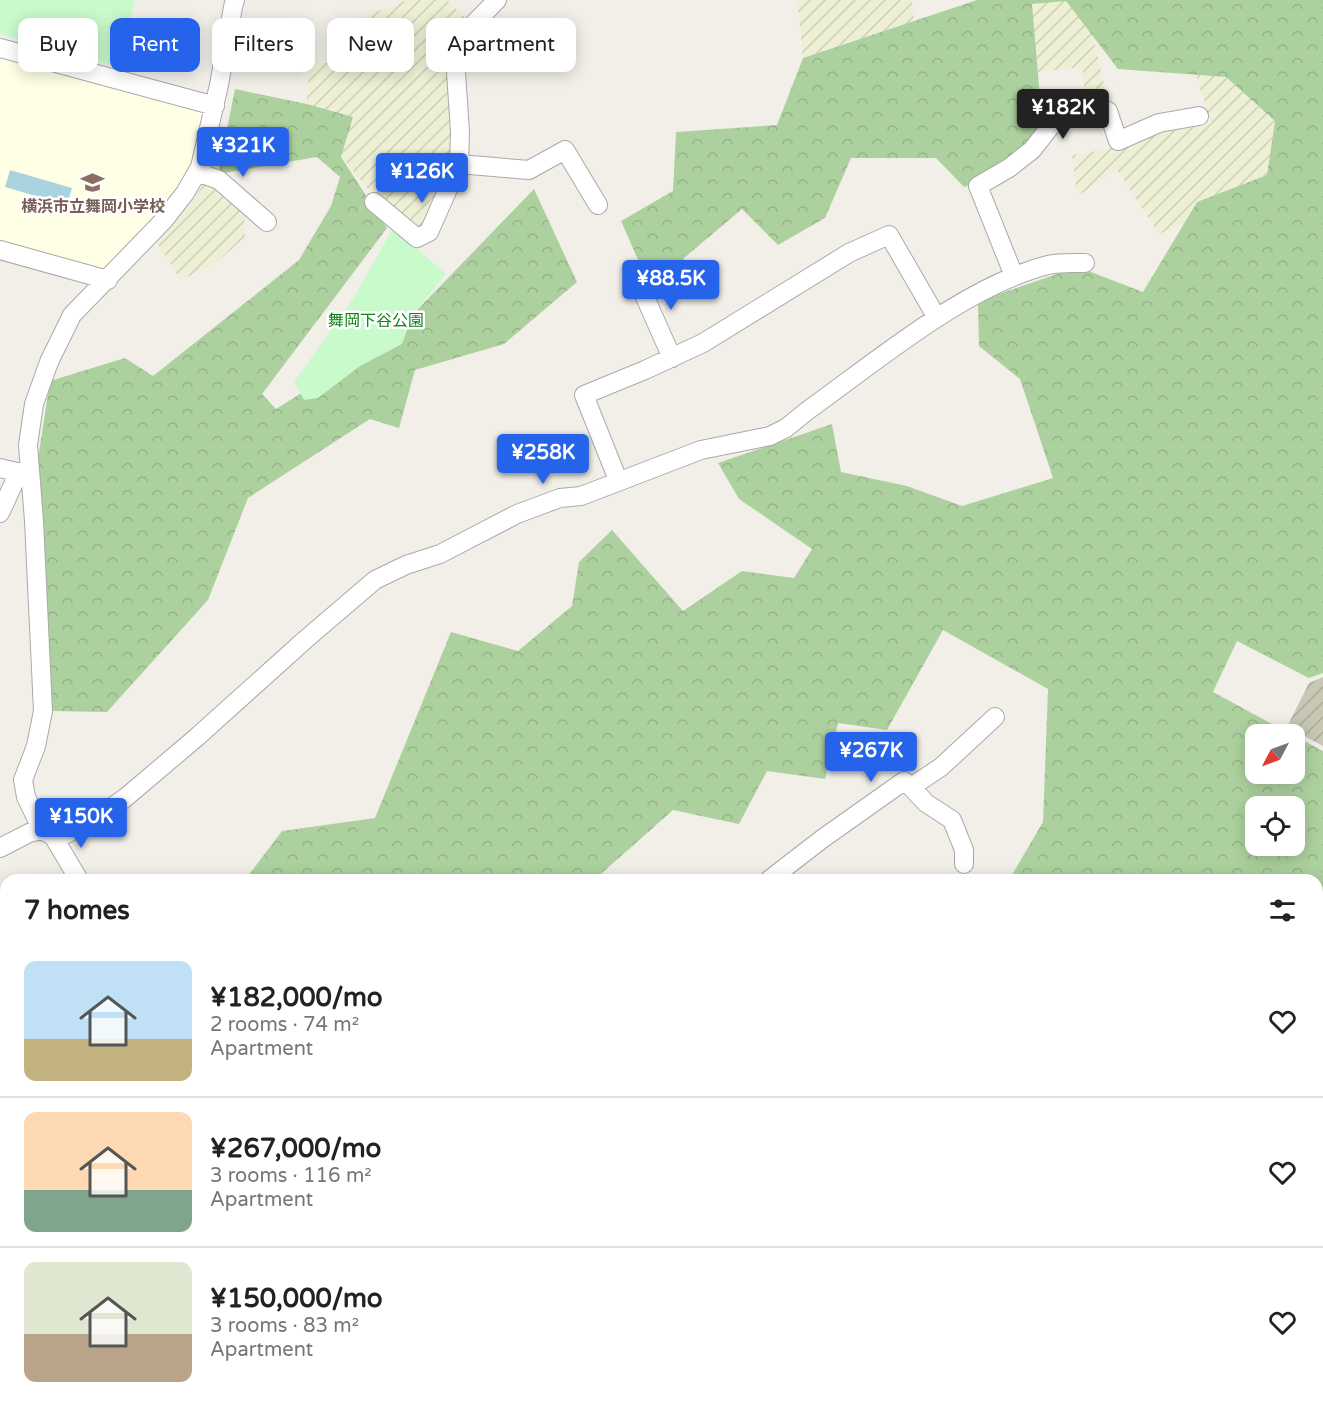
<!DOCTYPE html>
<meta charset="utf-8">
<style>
body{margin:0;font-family:"Varela Round","Noto Sans JP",sans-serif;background:#f2f2f2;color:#222;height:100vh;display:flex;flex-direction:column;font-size:22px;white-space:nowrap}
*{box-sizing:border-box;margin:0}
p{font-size:20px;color:#767676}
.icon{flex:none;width:33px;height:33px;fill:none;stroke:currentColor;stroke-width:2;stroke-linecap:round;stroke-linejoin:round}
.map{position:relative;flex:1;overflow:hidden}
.side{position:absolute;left:0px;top:874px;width:1323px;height:536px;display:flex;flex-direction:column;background:#fff;border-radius:18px 18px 0 0;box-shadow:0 3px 15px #0003}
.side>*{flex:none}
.banner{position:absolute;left:18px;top:18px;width:600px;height:54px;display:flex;gap:12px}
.needle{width:39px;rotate:229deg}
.buttons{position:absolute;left:1245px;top:724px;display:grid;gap:12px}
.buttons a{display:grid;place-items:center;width:60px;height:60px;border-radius:12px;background:#fff;box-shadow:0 3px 15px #0003;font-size:30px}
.price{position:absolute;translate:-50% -51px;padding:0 14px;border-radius:6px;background:#2563eb;color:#fff;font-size:20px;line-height:39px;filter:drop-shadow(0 2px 3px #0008)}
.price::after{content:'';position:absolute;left:50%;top:36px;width:18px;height:14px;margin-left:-9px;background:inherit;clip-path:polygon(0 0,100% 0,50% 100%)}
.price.active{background:#222;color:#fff}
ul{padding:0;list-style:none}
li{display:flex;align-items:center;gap:18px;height:150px;padding:0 24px}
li+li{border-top:2px solid #e0e0e0}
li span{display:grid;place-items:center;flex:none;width:168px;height:120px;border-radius:12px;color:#555}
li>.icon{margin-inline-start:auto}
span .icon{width:72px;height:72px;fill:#fffc;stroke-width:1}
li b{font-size:26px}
h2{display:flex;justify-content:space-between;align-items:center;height:72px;padding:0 24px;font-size:26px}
.chip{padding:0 21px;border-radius:12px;background:#fff;box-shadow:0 3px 15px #0003;font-size:21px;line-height:54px}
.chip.active{background:#2563eb;color:#fff}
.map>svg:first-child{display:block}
</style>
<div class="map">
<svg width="1323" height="1409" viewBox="0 0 1323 1409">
<defs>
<pattern id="construction-furrows" width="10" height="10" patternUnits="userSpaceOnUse" patternTransform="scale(1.5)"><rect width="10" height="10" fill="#c7c7b4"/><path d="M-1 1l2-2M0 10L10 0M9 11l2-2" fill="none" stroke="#abab9a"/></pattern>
<pattern id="farmland-furrows" width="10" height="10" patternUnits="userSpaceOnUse" patternTransform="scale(1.5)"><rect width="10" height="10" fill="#eef0d5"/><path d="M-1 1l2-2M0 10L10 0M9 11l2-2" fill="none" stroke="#ccceb7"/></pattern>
<pattern id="forest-crowns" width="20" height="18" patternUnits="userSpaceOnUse" patternTransform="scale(1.5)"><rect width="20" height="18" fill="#add19e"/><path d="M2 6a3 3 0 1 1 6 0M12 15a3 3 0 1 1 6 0" fill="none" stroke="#95b388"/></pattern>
</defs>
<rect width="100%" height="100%" fill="#f2efe9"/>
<!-- education -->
<path fill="#ffffe5" d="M0 55 200 110 207 117 197 163 175 200 104 272 0 245Z
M375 1404H485L487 1409H369Z"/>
<!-- construction -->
<path fill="url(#construction-furrows)" d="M1323 677V746L1287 727 1309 683Z
M1323 1058V1154L1317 1150V1064Z
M1323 1157V1283L1317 1288V1166Z"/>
<!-- farmland -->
<path fill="url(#farmland-furrows)" d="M407 0H447L468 20 453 154 449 171 423 227 416 228 373 195 341 156 307 104 309 62 360 65 366 16Z
M797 0H912L914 21 803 58Z
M1066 0 1093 36 1109 105 1087 107 1082 67 1038 72 1031 4Z
M1196 75 1226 77 1275 121 1267 175 1197 202 1184 223 1159 234 1117 170 1077 196 1072 155 1115 148 1164 129 1211 124Z
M210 180 244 214 245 237 218 261 181 280 157 243 186 211 205 182Z"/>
<!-- forest -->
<path fill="url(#forest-crowns)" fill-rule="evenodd" d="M977 0H1323V673L1309 678 1237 641 1213 692 1292 735H1256V774H1294L1295 736 1323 751V1051L1317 1058V880H1009L1043 822 1048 689 943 630 887 730 838 723 825 779 767 771 739 824 673 810 594 880H245L282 831 375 818 451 632 518 651 572 606 579 562 612 530 683 611 742 571 794 578 812 549 739 499 718 463 832 424 841 472 907 486 962 506 1053 478 1020 379 979 346 978 301 1078 267 1143 292 1197 202 1267 175 1275 121 1226 77 1118 69 1066 1 1032 4 1042 121 1017 171 964 187 936 158H851L825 218 778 245 742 209 684 258 674 294H653L621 221 673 191 676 132 777 125 803 58ZM1256 807H1294V846H1256Z
M235 89 307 104 353 117 341 157 387 228 262 394 276 409 392 336 534 189 577 282 504 344 415 370 399 428 370 419 248 498 208 600 107 712 52 711 36 472 50 381 125 358 153 376 299 260 331 206 340 177 317 157 218 174Z
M607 1404H872L874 1409H608Z"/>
<!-- park -->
<path fill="#c8facc" d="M0 0H135L117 67 0 34Z
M393 228 446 274 413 314 402 344 360 366 318 398 304 400 294 382 353 299Z
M1039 1404H1127V1409H1043Z"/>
<!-- water -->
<path fill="#aad3df" d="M10 170 72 188 67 205 5 187Z
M1129 1404H1207L1204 1409H1129Z"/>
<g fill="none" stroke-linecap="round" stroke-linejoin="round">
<!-- river -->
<path stroke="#aad3df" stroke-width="32" d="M0 1211 6 1222
M104 1404 107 1409"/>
<defs>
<path id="street" d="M497 0 461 37 455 57 460 132 459 164 529 170 565 150 598 205
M0 48 215 106
M197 172 219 180 267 222
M374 202 417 238 429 232 459 164
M0 250 108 280
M1014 276 978 186 1009 168 1032 150 1058 117 1108 111 1118 141 1159 123 1199 116
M637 279 672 358
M0 468 29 475
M618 480 584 395 645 370 703 343 849 253 889 235 937 318
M0 513 19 472
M911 787 926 803 952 820 964 850V864
M53 836 66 834 87 824 125 798 197 737 306 639 375 580 406 565 440 554 517 514 560 498 581 496 701 450 770 436 786 428 807 411C877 361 965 286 1048 265 1060 262 1073 263 1085 263
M0 848 29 833 42 830
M79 880 53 836 42 830 26 797 23 780 36 746 43 711 34 521 28 445 34 404 49 362 72 315 164 220 185 193 200 167 219 85 233 7 235 0
M769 880 822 839 904 781 911 787 941 767 995 717
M1317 1301 1323 1296
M282 1404 284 1409
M492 1404 494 1409
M352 1409 357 1404
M1026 1409 1032 1404
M1252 1409 1254 1404"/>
<path id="primary" d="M0 1384 6 1390
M21 1404 26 1409"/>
</defs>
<!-- street casing -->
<use href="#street" stroke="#a9a9a9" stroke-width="20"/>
<!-- primary casing -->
<use href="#primary" stroke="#a06b00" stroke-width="29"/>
<!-- street -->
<use href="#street" stroke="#fff" stroke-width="18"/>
<!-- primary -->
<use href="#primary" stroke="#fcd6a4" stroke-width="27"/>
</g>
<!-- icons -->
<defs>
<symbol id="school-bare" viewBox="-9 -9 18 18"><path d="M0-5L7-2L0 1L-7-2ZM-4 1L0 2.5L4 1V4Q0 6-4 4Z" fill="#8d6e63" stroke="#fff" stroke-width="2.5" paint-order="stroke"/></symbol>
</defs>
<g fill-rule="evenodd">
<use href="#school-bare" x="76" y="166" width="33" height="33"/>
</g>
<g text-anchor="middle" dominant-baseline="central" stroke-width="5" stroke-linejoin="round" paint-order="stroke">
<!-- education labels -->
<g font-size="16" font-weight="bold" fill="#785e54" stroke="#fff">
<text x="93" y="207">横浜市立舞岡小学校</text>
</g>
<!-- park labels -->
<g font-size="16" fill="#0c8416" stroke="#fff">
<text x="376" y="321">舞岡下谷公園</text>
</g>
</g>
</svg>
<div class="buttons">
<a><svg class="needle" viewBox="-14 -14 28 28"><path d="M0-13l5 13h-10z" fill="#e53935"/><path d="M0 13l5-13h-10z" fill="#767676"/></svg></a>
<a><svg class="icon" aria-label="locate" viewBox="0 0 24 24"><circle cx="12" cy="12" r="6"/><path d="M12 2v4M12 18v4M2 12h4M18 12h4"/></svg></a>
</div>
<b class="price active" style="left:1063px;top:140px">¥182K</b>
<b class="price" style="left:243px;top:178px">¥321K</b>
<b class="price" style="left:422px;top:204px">¥126K</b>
<b class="price" style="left:671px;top:311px">¥88.5K</b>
<b class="price" style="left:543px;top:485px">¥258K</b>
<b class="price" style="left:871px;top:783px">¥267K</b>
<b class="price" style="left:81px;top:849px">¥150K</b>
<div class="banner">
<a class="chip">Buy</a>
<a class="chip active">Rent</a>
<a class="chip">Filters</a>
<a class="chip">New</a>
<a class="chip">Apartment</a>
</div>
<section class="side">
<h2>7 homes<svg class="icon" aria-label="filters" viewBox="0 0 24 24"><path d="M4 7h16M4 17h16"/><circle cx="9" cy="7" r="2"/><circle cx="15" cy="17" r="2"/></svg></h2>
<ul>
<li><span style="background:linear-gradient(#bfe0f5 65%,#c2b280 0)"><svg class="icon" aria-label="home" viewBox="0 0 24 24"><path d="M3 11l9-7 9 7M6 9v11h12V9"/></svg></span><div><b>¥182,000/mo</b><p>2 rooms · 74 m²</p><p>Apartment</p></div><svg class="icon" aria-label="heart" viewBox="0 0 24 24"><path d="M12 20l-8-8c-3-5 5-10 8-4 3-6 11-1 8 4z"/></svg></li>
<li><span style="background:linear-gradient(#ffd9b3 65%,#7fa58c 0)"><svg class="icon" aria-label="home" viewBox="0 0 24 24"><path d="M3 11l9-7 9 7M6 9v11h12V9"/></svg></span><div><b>¥267,000/mo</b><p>3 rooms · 116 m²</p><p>Apartment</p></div><svg class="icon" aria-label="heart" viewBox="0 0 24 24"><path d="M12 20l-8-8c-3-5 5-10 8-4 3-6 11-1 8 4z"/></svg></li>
<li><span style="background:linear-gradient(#dfe7d0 60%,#b9a48a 0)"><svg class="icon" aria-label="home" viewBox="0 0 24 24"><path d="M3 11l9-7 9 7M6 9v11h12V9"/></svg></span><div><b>¥150,000/mo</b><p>3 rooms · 83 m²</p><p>Apartment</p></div><svg class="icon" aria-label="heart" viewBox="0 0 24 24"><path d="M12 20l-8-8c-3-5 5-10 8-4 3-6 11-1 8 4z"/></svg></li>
</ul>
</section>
</div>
